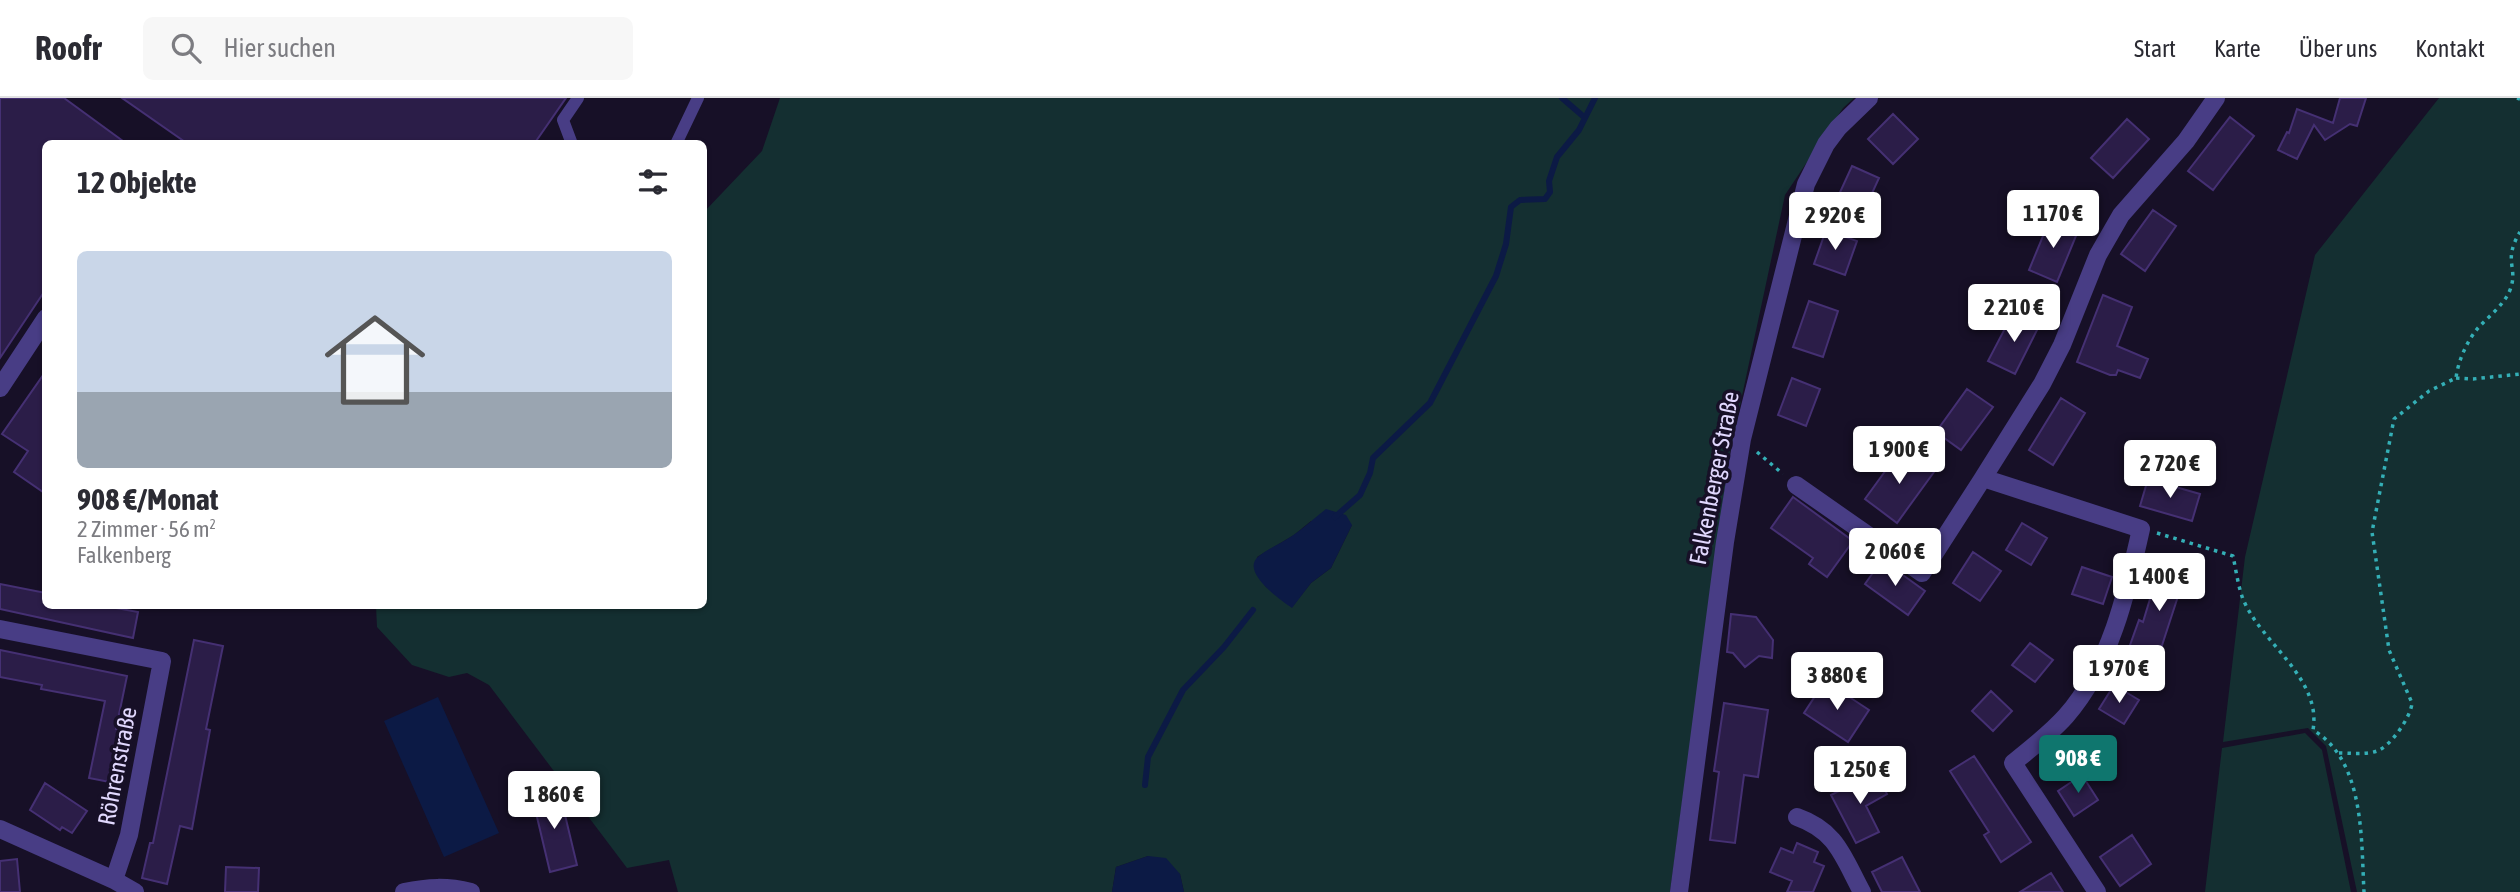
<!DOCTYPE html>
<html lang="de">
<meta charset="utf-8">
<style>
body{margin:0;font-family:"Asap Condensed",sans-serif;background:#f7f7f7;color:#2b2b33;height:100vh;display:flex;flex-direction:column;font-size:26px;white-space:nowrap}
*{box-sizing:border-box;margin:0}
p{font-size:23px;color:#7c7c81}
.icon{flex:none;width:38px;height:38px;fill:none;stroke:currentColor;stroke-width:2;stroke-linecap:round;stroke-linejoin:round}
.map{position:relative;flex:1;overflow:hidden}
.side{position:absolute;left:42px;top:42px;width:665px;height:469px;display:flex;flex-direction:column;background:#fff;border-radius:10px;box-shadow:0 2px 5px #0004}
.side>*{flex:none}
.price{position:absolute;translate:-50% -60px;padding:0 16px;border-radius:7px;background:#fff;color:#222;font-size:23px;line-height:46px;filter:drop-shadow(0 2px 4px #0008)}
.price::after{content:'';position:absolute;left:50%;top:42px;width:21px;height:16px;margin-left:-10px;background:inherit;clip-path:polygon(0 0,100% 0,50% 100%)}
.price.active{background:#0f766e;color:#fff}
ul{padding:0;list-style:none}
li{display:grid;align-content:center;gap:14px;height:371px;padding:0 35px}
li span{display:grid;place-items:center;height:217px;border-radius:10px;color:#555}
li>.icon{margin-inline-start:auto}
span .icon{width:126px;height:126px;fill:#fffc;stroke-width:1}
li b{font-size:30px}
h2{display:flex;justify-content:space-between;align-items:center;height:84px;padding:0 35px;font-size:30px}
header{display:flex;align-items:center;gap:42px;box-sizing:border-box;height:98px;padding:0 35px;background:#fff;border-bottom:2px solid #e1e1e2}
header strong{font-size:33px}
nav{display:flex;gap:38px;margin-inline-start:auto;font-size:24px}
.search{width:490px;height:63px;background:#f7f7f7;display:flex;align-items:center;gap:18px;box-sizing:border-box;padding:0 24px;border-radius:10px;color:#7c7c81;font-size:26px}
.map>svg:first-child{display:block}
</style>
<header>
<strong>Roofr</strong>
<div class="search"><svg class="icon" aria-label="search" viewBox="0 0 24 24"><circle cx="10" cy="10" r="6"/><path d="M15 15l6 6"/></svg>Hier suchen</div>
<nav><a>Start</a><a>Karte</a><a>Über uns</a><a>Kontakt</a></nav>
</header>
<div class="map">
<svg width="2520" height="794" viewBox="0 0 2520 794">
<rect width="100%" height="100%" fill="#171027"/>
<!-- green -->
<path fill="#142f31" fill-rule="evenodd" d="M780 0H1854L1843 10 1785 97 1730 354 1670 794H1184L1180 776 1148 758 1116 769 1112 794H678L669 762 627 770 489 587 467 575 449 579 412 567 377 529 376 508H704V114L762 53ZM1311 423 1352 427 1331 470 1311 485 1292 509 1265 488 1257 459 1294 437Z
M2439 0H2520V794H2357L2326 648 2308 630 2223 644 2245 459 2315 157Z
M2305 635 2322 652 2351 794H2205L2222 650Z"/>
<!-- water -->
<path fill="#0c1a45" d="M1326 411 1346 417 1352 427 1331 470 1311 485 1292 510C1280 502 1239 473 1259 458 1269 450 1282 445 1292 438 1304 430 1314 420 1326 411Z
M438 599 499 735 444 759 384 623Z
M1148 758 1166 760 1180 776 1184 794H1112L1116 769Z"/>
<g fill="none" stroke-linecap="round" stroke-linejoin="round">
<!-- stream -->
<path stroke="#0c1a45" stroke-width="6" d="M1562 0 1584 19
M1335 419 1360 397 1370 375 1373 360 1430 305 1496 178 1506 146 1511 109 1520 102 1545 101 1550 94 1549 83 1557 59 1579 32 1595 0
M1145 687 1148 659 1183 592 1224 549 1253 512"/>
</g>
<!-- building -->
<path fill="#2b1d48" stroke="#453073" stroke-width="2" d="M0 0H64L127 46H46V191L0 260Z
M122 0H566L534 46H188Z
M2340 0H2366L2357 28 2350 26 2325 42 2314 27 2297 61 2278 52 2287 34 2289 35 2297 11 2333 25Z
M1893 16 1918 41 1893 66 1868 41Z
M2230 19 2254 38 2213 92 2188 73Z
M2127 21 2149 41 2113 80 2091 60Z
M1852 68 1879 80 1863 115 1836 103Z
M2153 112 2176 128 2145 173 2121 156Z
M2050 121 2078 133 2057 184 2029 172Z
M1826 132 1857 143 1845 177 1814 166Z
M2103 197 2132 209 2117 248 2148 261 2140 280 2118 272 2116 277H2110L2077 264Z
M1809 203 1838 213 1823 259 1793 249Z
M2013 215 2039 228 2015 276 1988 263Z
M46 273V396L14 374 28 353 2 336Z
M1792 280 1820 291 1806 328 1778 317Z
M1967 291 1993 309 1961 352 1936 334Z
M2061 300 2085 315 2053 367 2029 352Z
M1902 350 1934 374 1897 425 1865 401Z
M2148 381 2200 396 2192 423 2140 408Z
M1793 399 1853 443 1827 479 1809 466 1813 460 1771 430Z
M2022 425 2047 440 2031 467 2006 452Z
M1973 454 2001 473 1980 503 1953 485Z
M2163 458 2199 469 2194 487 2183 483 2153 575 2124 564 2139 522 2143 524Z
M1882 462 1925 493 1908 517 1865 486Z
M2082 469 2112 479 2103 506 2072 496Z
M0 486 46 495V508H105L138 514 133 540 0 511Z
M1731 516 1756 519 1773 542 1772 560 1759 558 1745 569 1733 555 1727 554Z
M194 542 223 548 206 631 210 632 192 731 180 728 167 786 142 780 150 745H153Z
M2030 545 2053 562 2035 584 2012 567Z
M0 552 127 578 116 631 131 634 120 686 89 680 105 603 41 591 42 587 0 579Z
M1825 583 1869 612 1848 644 1804 615Z
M2114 587 2139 602 2124 626 2099 611Z
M1991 593 2012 613 1993 633 1972 613Z
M1724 605 1768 612 1758 679 1744 677 1735 745 1710 742 1719 674 1714 673Z
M1974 658 2031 744 2001 764 1984 737 1989 734 1950 673Z
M1876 674 1887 696 1866 708 1879 734 1856 745 1831 697Z
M2082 677 2098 702 2074 718 2058 693Z
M45 685 87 713 72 735 62 729 60 732 30 712Z
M559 692 577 767 550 774 532 698Z
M2132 737 2151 766 2120 788 2100 759Z
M1797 745 1818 754 1814 764 1824 768 1813 794H1787L1792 783 1770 774 1781 750 1793 755Z
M1902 759 1920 794H1882L1872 774Z
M17 761 20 794H0V763Z
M226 769 259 770 258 794H225Z
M2051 775 2063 794H2020Z"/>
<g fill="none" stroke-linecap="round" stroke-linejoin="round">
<!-- path -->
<path stroke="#34afb6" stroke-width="3.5" stroke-dasharray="3.5 5" stroke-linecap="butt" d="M2517 0 2520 1
M2456 280 2473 281 2520 276
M1757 354 1783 376
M2157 435 2233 458C2236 472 2238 488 2243 501 2261 545 2322 580 2313 632 2365 663 2361 741 2364 794
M2339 655C2350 655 2366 657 2377 653 2390 649 2411 619 2412 605L2389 552 2372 434 2394 321 2429 293 2456 280C2458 263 2467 243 2478 230 2489 218 2504 207 2510 192 2519 169 2502 164 2520 134"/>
<!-- service -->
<path stroke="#483d85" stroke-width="12" d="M572 46 563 22 578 0
M676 46 698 0"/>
<!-- minor -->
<path stroke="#483d85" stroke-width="18" d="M0 290 46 220
M1796 387 1922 475 1983 380
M0 531 162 563 129 737 114 782
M1797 719C1837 733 1843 759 1862 794
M0 731 114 782 135 794
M404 794C428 789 447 788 471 794
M1679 794 1725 444 1742 341 1806 86 1826 46 1838 30 1869 0
M2097 794 2013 665C2031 650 2050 636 2066 618 2110 568 2127 494 2141 431L1983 380 2042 286 2062 247 2098 157 2121 117 2186 43 2216 0"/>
</g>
<g text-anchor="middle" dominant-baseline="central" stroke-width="7" stroke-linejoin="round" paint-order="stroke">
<!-- street labels -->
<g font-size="24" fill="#e1d8fe" stroke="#171027">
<text transform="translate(1714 380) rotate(-79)">Falkenberger Straße</text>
<text transform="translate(117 668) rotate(-79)">Röhrenstraße</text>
</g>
</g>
</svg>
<b class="price" style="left:2053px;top:152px">1 170 €</b>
<b class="price" style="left:1835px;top:154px">2 920 €</b>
<b class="price" style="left:2014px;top:246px">2 210 €</b>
<b class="price" style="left:1899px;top:388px">1 900 €</b>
<b class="price" style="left:2170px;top:402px">2 720 €</b>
<b class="price" style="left:1895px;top:490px">2 060 €</b>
<b class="price" style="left:2159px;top:515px">1 400 €</b>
<b class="price" style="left:2119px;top:607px">1 970 €</b>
<b class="price" style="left:1837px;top:614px">3 880 €</b>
<b class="price active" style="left:2078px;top:697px">908 €</b>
<b class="price" style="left:1860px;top:708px">1 250 €</b>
<b class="price" style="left:554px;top:733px">1 860 €</b>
<section class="side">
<h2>12 Objekte<svg class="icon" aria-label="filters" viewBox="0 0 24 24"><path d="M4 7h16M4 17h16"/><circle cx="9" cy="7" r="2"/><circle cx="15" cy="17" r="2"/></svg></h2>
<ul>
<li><span style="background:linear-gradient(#c9d6e8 65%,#9aa5b1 0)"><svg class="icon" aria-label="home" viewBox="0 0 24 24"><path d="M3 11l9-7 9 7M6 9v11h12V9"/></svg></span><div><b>908 €/Monat</b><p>2 Zimmer · 56 m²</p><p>Falkenberg</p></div></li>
</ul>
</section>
</div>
